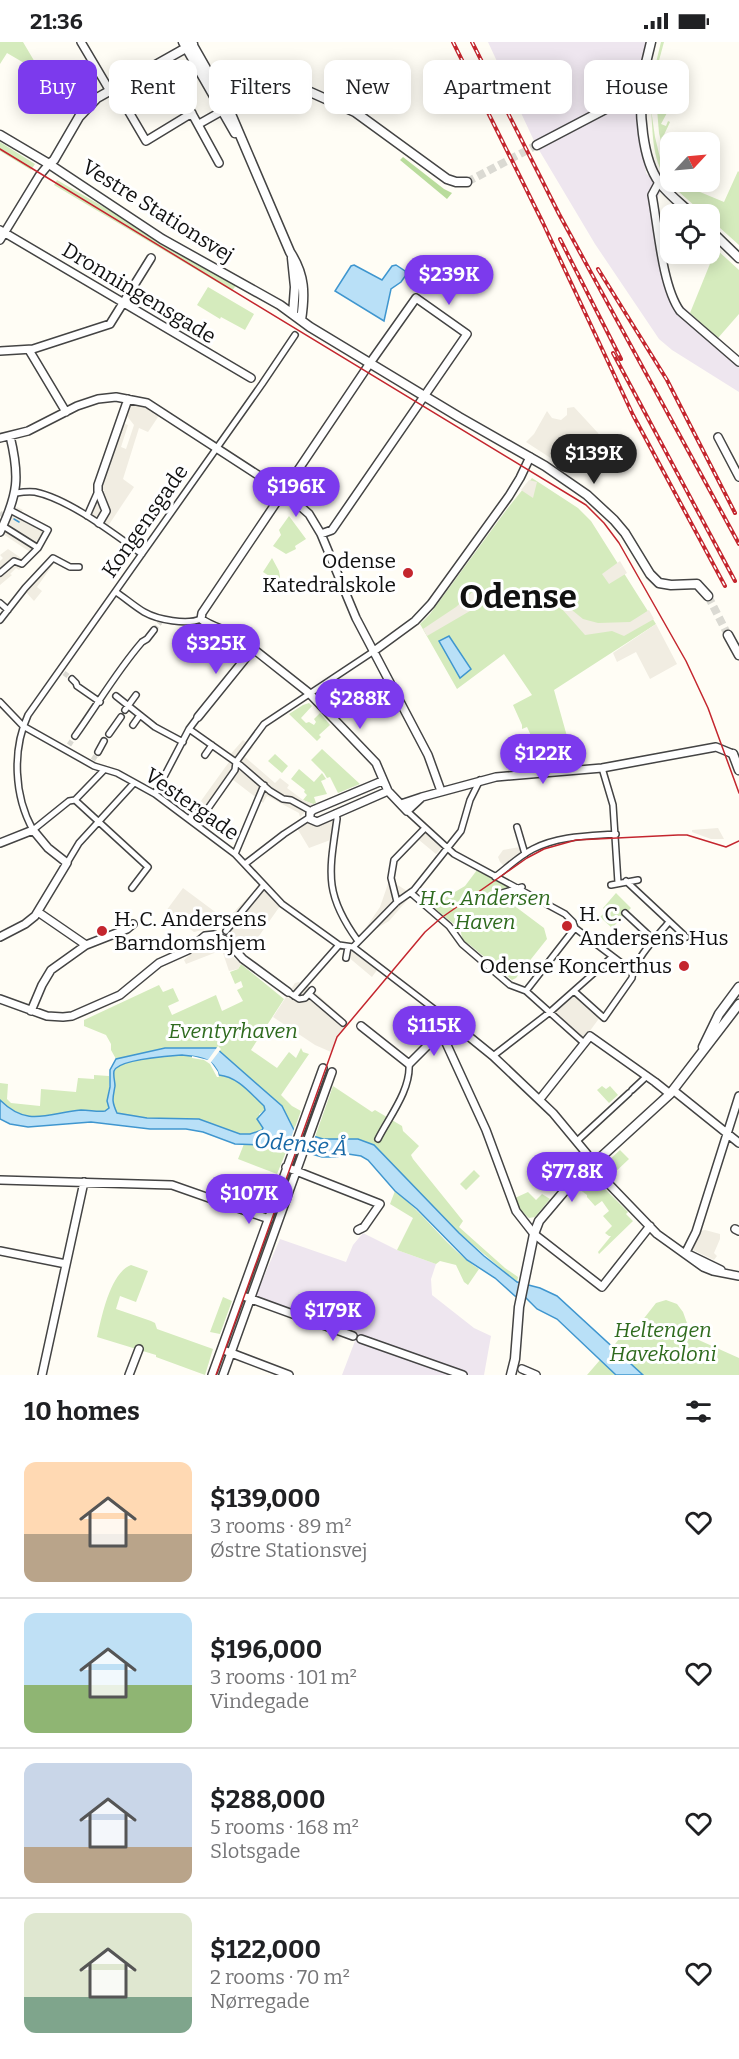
<!DOCTYPE html>
<meta charset="utf-8">
<style>
body{margin:0;font-family:Bitter,serif;background:#f2f2f2;color:#202124;height:100vh;display:flex;flex-direction:column;font-size:22px;white-space:nowrap}
*{box-sizing:border-box;margin:0}
p{font-size:20px;color:#757577}
.icon{flex:none;width:33px;height:33px;fill:none;stroke:currentColor;stroke-width:2;stroke-linecap:round;stroke-linejoin:round}
.map{position:relative;height:1333px;overflow:hidden}
.drawer{display:flex;flex-direction:column;background:#fff;flex:1}
.drawer>*{flex:none}
.banner{position:absolute;left:18px;top:18px;width:704px;height:54px;display:flex;gap:12px}
.needle{width:39px;rotate:64deg}
.tools{position:absolute;left:660px;top:90px;display:grid;gap:12px}
.tools a{display:grid;place-items:center;width:60px;height:60px;border-radius:12px;background:#fff;box-shadow:0 3px 15px #0003;font-size:30px}
.price{position:absolute;translate:-50% -51px;padding:0 14px;border-radius:21px;background:#7c3aed;color:#fff;font-size:20px;line-height:39px;filter:drop-shadow(0 2px 3px #0008)}
.price::after{content:'';position:absolute;left:50%;top:36px;width:18px;height:14px;margin-left:-9px;background:inherit;clip-path:polygon(0 0,100% 0,50% 100%)}
.price.on{background:#222;color:#fff}
ul{padding:0;list-style:none}
li{display:flex;align-items:center;gap:18px;height:150px;padding:0 24px}
li+li{border-top:2px solid #e0e0e0}
li span{display:grid;place-items:center;flex:none;width:168px;height:120px;border-radius:12px;color:#555}
li>.icon{margin-inline-start:auto}
span .icon{width:72px;height:72px;fill:#fffc;stroke-width:1}
li b{font-size:26px}
h2{display:flex;justify-content:space-between;align-items:center;height:72px;padding:0 24px;font-size:26px}
.chip{padding:0 21px;border-radius:12px;background:#fff;box-shadow:0 3px 15px #0003;font-size:21px;line-height:54px}
.chip.on{background:#7c3aed;color:#fff}
.status{display:flex;justify-content:space-between;align-items:center;height:42px;padding:0 30px;background:#fff;direction:ltr}
.status svg{height:16px;fill:currentColor}
.map>svg:first-child{display:block}
</style>
<div class="status"><b>21:36</b><svg viewBox="0 0 49 12"><path d="M0 12V9h3v3zM5 12V6h3v6zM10 12V3h3v9zM15 12V0h3v12zM26 1h20v11H26zM47 4h2v5h-2z"/></svg></div>
<div class="map">
<svg width="739" height="1333" viewBox="0 0 739 1333">
<rect width="100%" height="100%" fill="#fffdf5"/>
<!-- industrial -->
<path fill="#eee6ef" d="M488 0H646L636 49 646 131 661 148 657 157 671 242 677 259 739 314V350L672 308 659 297 595 202 536 103Z
M363 1191 397 1208 436 1222 431 1237 432 1253 474 1286 491 1294 484 1333H342L355 1299 253 1260 280 1197 346 1220 353 1203Z"/>
<!-- green -->
<path fill="#d5ebbd" d="M0 0H23L36 22 31 25 7 11 0 22Z
M661 0H664L654 37 658 39 653 54H651L653 33Z
M664 38 666 39 665 44 680 53 678 58 680 59 674 68 664 64 657 63 658 55Z
M663 66 668 69 661 82 666 84 668 79 670 80 663 95 674 100 670 102 664 99 662 103 659 91 657 67Z
M651 67 655 95 663 128 669 131 667 135 670 137V141C652 123 653 92 651 67Z
M0 100 35 122 31 128 0 109Z
M738 129 739 130V203L710 177V172H704L671 143 676 140 724 160Z
M57 138 237 242 232 249 54 143Z
M716 207 739 228V272L718 296 690 271Z
M208 245 254 272 245 288 221 275 220 277 197 263Z
M532 436 578 466 591 479 656 582 554 648 570 705H567L571 722 536 724 533 717 539 714 537 710 531 712 530 707 539 703 536 696 533 698 527 685 522 687V683L513 663 532 653 504 612 457 647 420 582 430 572 507 467Z
M289 474 306 497 295 504 296 507 286 512 273 504 281 493 279 488Z
M272 516 279 529 280 535 277 539 263 530Z
M309 661 312 664 301 676 306 681 309 680 314 683 316 680 314 677 320 671 330 683 319 693 321 695 317 699 289 672 303 663Z
M322 707 360 742 338 751 330 735 327 736 324 731 311 718Z
M275 712 288 724 282 731 268 719Z
M521 712 525 725 511 726 512 715Z
M299 727 314 740 322 731 326 737 321 739 327 752 314 755 316 761 313 762 303 758 307 753 304 750 305 748 291 737Z
M477 828 523 853 516 865 544 886 547 897 516 936 512 938 470 903C463 900 461 895 461 888L432 864 435 862 433 859 435 857 438 860 465 844Z
M616 851 631 866 612 886 600 875 606 869 603 866Z
M241 922 284 957 251 1008 277 1026 289 1010 296 1016 301 1006 303 1010 309 1012 281 1053 292 1064 301 1069 294 1088 282 1064 216 1006H164L116 1017 111 1008V1002L106 993 84 984V978L159 943 163 950 173 946 179 959 168 964 172 973 216 953 222 969 243 959 237 948 243 945 241 939 235 942 230 930 238 927Z
M182 1013C200 1015 210 1016 219 1033 238 1035 250 1051 264 1064L265 1068 259 1072 261 1083 263 1087 250 1092H240L199 1077 147 1076 117 1071C111 1058 113 1056 115 1044 115 1039 113 1034 114 1029 118 1017 170 1014 182 1013Z
M94 1033 109 1034C111 1045 106 1054 109 1066L106 1069C97 1070 90 1068 81 1068 48 1071 28 1086 0 1058V1041L8 1042 7 1057 11 1061 40 1064 41 1047 76 1050 78 1036 94 1037Z
M320 1040 325 1042 298 1119 291 1117Z
M333 1044 372 1070 375 1068 402 1084 403 1089 419 1104 411 1113 413 1117 463 1179 459 1185 505 1226 518 1235 517 1240 459 1191 374 1103 347 1096 331 1098 315 1095Z
M602 1044 606 1047 610 1044 618 1053 609 1061 597 1048Z
M244 1102 288 1105 277 1132 238 1117Z
M620 1108 629 1117 610 1135 604 1128V1123Z
M474 1128 480 1134 466 1148 460 1142Z
M593 1134 598 1140 597 1142H600L628 1170 626 1172 633 1179 599 1212 598 1210 611 1194H609L605 1191 612 1184 603 1174 609 1169 602 1159 595 1164 587 1155V1153L579 1147H583L588 1143V1137Z
M284 1136 291 1139 253 1244 247 1242Z
M395 1149C425 1172 447 1206 479 1227L468 1243 464 1240 456 1223 440 1219 436 1222 397 1208 413 1176 390 1162Z
M528 1150 536 1158 542 1152 550 1157 535 1175 529 1176 518 1166 515 1156Z
M131 1223 148 1229 136 1260 120 1254 116 1267 151 1279 155 1281 157 1287 213 1307 205 1333 156 1315V1313L97 1295C102 1274 110 1231 131 1223Z
M223 1255 232 1259 220 1292 210 1290Z
M666 1258 677 1262 683 1270 692 1295 739 1316V1333H643L612 1306 628 1285 634 1289 656 1261Z
M600 1318 616 1333H587Z"/>
<!-- forest -->
<path fill="#b9dc9c" d="M403 115 444 147 452 151 447 157 400 118Z"/>
<!-- plaza -->
<path fill="#f1ede2" d="M134 362 150 366 160 372 148 390 139 386 123 437 134 445 108 484 99 485 83 474 91 455 107 463 103 448V435L121 386 125 382 128 383 121 405 126 407 134 383 127 374 129 365Z
M574 365 598 391 601 397 599 409 594 414 569 428 526 400 534 392 547 369 552 376 561 378 567 373V366Z
M529 438 537 440 533 456 521 448Z
M17 465 23 468 20 472 32 476 31 477 33 478 34 477 39 479V482L51 488 39 508 19 528 16 526 10 532 12 533 0 543V519L3 516 0 513 8 507 24 518 30 510 3 492Z
M48 517 54 521 37 545 42 549 34 559 25 549 4 571 3 569 6 563Z
M620 519 627 531 609 542 602 532Z
M479 544 490 553 547 548 558 557 569 558 571 560 567 564 583 577 598 581 630 580 649 568 654 577 624 594 612 589 585 593 562 567 551 561 538 557H499L482 562 427 594 423 587 456 565Z
M656 582 677 622 650 637 636 610 617 620 613 611Z
M243 698 253 705 245 715 275 741 280 736 289 743 287 746 303 758 313 762 300 775 299 771 267 754 263 761 232 737 203 778 204 781 199 787 185 776 189 771 193 770 229 720 228 715Z
M335 774 333 797 309 806 297 786 308 778 317 783Z
M718 786 724 797H711L692 790V788Z
M426 789 443 804 436 812 419 798Z
M520 805 522 812 505 825 500 820 498 815 503 808Z
M390 836 393 840 407 849 410 855 389 879 369 891 365 887 380 865Z
M258 843 280 864 247 911 234 894 228 889 215 885 194 890 166 869 183 846 226 878 257 846Z
M215 898 223 901 235 917 241 922 238 927 229 929 222 908 186 922 184 918 200 904Z
M353 907 377 928 372 935 347 914Z
M299 940 308 944 348 980 340 990 331 1010 315 1003 273 975 295 941Z
M575 943 589 960 603 971 584 997 578 1001 550 975 552 965Z
M705 1188 720 1192V1197L714 1211 717 1214 714 1218 693 1208 700 1189Z"/>
<!-- water -->
<path fill="#b9e0f7" stroke="#3f96cf" stroke-width="1.5" fill-rule="evenodd" d="M354 223 382 238 392 224 396 223 405 229 406 233 401 240 391 247 384 279 335 249 351 224Z
M449 594 471 627 460 636 439 599Z
M165 1006H216L282 1064 294 1088 323 1097H358L374 1103 459 1191 484 1214 517 1240 540 1246 557 1254 643 1333H616L557 1277 537 1267 526 1256 515 1254 495 1236 467 1218 417 1167 395 1149 368 1118 361 1114 348 1112 336 1115H322L284 1104 235 1102 203 1090 186 1087H150L91 1080 28 1085 10 1082 0 1077V1058C28 1086 48 1071 81 1068 90 1068 97 1070 105 1069L109 1066 107 1059 110 1045V1028L116 1017ZM182 1013C199 1015 213 1015 219 1033 238 1035 250 1051 264 1064L265 1068 257 1077 263 1086 262 1088 250 1092H240L199 1077 147 1076 117 1071C111 1058 113 1056 115 1044 115 1039 113 1034 114 1029 118 1017 170 1014 182 1013Z"/>
<!-- pier -->
<path fill="#fffdf5" d="M218 1004 221 1007 211 1020 218 1030 219 1035H217L210 1022 204 1018 192 1016V1014L208 1018Z
M295 1084 316 1092 308 1115 287 1108Z"/>
<g fill="none" stroke-linecap="round" stroke-linejoin="round">
<!-- stream -->
<path stroke="#3f96cf" stroke-width="1.5" d="M14 477 19 480"/>
<!-- pedestrian-tunnel -->
<path stroke="#dbdad3" stroke-width="5" stroke-dasharray="5 2.5" stroke-linecap="butt" d="M0 471 3 473
M154 588 162 578
M64 631 72 637
M69 703 75 694
M93 718 98 710"/>
<!-- tertiary-tunnel -->
<path stroke="#dbdad3" stroke-width="8" stroke-dasharray="8 4" stroke-linecap="butt" d="M467 140 537 103
M708 554 728 593"/>
<defs>
<path id="pedestrian" d="M16 451C22 450 28 449 35 450 69 457 114 492 142 512
M87 474 98 449
M3 484 38 506
M0 531 14 519 22 522 38 506 48 488 10 468
M116 550C125 556 134 564 144 570 158 578 187 583 201 577
M0 561 8 568
M0 578 25 546 53 516 70 525H79
M72 637 76 641 77 644 100 660
M116 654 155 685 183 700
M0 660 23 684 94 724 117 731 155 752 235 812 282 862 339 903 353 905
M125 668 136 653
M133 683 140 673
M189 687 240 723 270 749 283 757 291 758 311 769
M109 692 121 675
M75 694C98 662 116 630 142 600L147 597 154 588
M98 710 104 699
M205 713 212 703
M602 726 613 763 618 841
M104 728 75 758 69 759 33 788C14 754 12 708 28 673L262 342 295 293
M155 752 189 687 198 675
M75 758 148 825 132 846
M407 769 454 812 565 872 573 880 575 886 632 929
M336 771 337 777C329 832 324 852 358 899
M202 775 235 728 236 720 264 682 374 609
M189 777 194 770 202 775 201 777
M517 785 525 812
M235 812 264 743
M67 821 79 801 134 741
M245 822 284 792 310 775
M495 835C507 826 519 814 533 807 558 794 588 794 616 792
M626 839 686 895
M611 843 638 838
M411 851 449 884 462 902 510 943 526 949 584 1001
M502 851 522 845
M397 860 391 836 394 818 425 786
M625 871 654 898
M226 889 263 844
M654 898 686 895
M353 905 397 860 414 848 461 789 470 758 480 738
M353 905 451 980
M346 916 348 905
M526 949 575 886
M574 949 604 976 632 936C632 920 659 892 669 880
M288 950 299 957 305 956 312 948
M309 952 343 981
M294 954 339 903
M493 1014 550 970 612 915
M632 1048 647 1034
M378 1097C389 1075 411 1048 409 1022
M577 1099 629 1051"/>
<path id="minor" d="M81 0 110 49
M178 46 219 121
M129 70 146 99 192 71
M199 82 222 69
M659 140 652 153C658 184 662 244 680 269L739 320
M0 188 251 336
M0 198 39 134 49 122
M29 308 66 370
M0 309 33 307 110 282 151 216
M718 395 739 435
M0 396 28 389 77 364 98 357 116 355 147 361 284 450 309 472 321 492 356 576 428 713 441 749
M99 481 106 469 98 449V443L128 357
M0 490C18 452 20 435 10 394
M321 492 332 488 467 292 416 256 370 321 202 571 201 577C209 584 226 588 237 594L309 651 376 721 388 749 407 769 422 755
M374 609 415 579 431 562 509 454 520 436 530 415
M198 675 253 607
M382 739 313 768 310 771V777L317 780 388 749
M401 762 422 755 496 735 602 726 716 705 733 712
M0 801 33 788 48 806 67 821 35 874 25 882 0 895
M38 870 86 903
M0 957 47 974 63 975 72 974 120 953 159 921 188 908 205 894 214 893 227 899 243 917 288 950
M31 969 42 943 51 928 86 903 127 887 133 882
M361 984 409 1022 451 980 493 1014 553 1071 587 1112 604 1137 657 1192 703 1225 713 1229 739 1234
M441 990 486 1088 516 1169 534 1192 602 1245 650 1184
M673 1048 739 1101
M540 1057 590 994 655 1040 670 1052
M286 1125 380 1162 364 1185 358 1188
M0 1138 172 1143 269 1177
M735 1187 739 1189
M0 1209 66 1222
M685 1212 696 1190 739 1054
M690 1213 721 1228
M246 1255 353 1294
M361 1297 463 1333
M226 1309 289 1333
M522 1327 536 1333
M42 1333 84 1140
M129 1333 139 1307
M212 1333 323 1026
M223 1333 332 1030"/>
<path id="tertiary" d="M183 0 235 91
M191 0 228 65 290 210C305 233 305 252 301 278
M651 0C648 13 644 27 642 41 639 68 642 117 659 140 668 152 681 162 692 172
M222 69 281 41H290L355 70 447 137 456 140H467
M0 93 49 122 162 197 280 263 310 285 459 375 545 424 587 453 614 478 625 491 650 532 659 541 671 543 697 542 708 554
M537 103 619 60 642 55
M49 122 54 118 79 75 97 56 193 2
M710 188 739 216
M292 216 295 245 293 272
M728 593 739 613
M733 712 739 728
M703 1005 719 972 739 945
M511 1333 515 1317 519 1265 534 1192 539 1179 567 1146 670 1052 739 962"/>
</defs>
<!-- pedestrian casing -->
<use href="#pedestrian" stroke="#444" stroke-width="8"/>
<!-- minor casing -->
<use href="#minor" stroke="#444" stroke-width="10"/>
<!-- tertiary casing -->
<use href="#tertiary" stroke="#444" stroke-width="11"/>
<!-- pedestrian -->
<use href="#pedestrian" stroke="#fff" stroke-width="5"/>
<!-- minor -->
<use href="#minor" stroke="#fff" stroke-width="7"/>
<!-- tertiary -->
<use href="#tertiary" stroke="#fff" stroke-width="8"/>
<!-- tram -->
<path stroke="#c4262e" stroke-width="1.5" d="M0 107 586 463 604 481 619 501 686 619 708 666 739 751
M216 1333 337 995 425 890 441 876 527 816 544 807 576 798 678 793H687L726 805 739 799"/>
<defs>
<path id="rail" d="M453 0 543 181 633 373 725 544
M472 0 559 172 739 502
M560 197 621 317
M598 227 667 338 735 471
M613 311 735 539"/>
</defs>
<!-- rail casing -->
<use href="#rail" stroke="#c4262e" stroke-width="4"/>
<!-- rail -->
<use href="#rail" stroke="#fff" stroke-width="1.5" stroke-dasharray="4.5" stroke-linecap="butt"/>
</g>
<!-- markers -->
<g fill="#c4262e" stroke="#fff" stroke-width="2">
<circle cx="408" cy="531" r="6"/>
<circle cx="567" cy="884" r="6"/>
<circle cx="102" cy="889" r="6"/>
<circle cx="684" cy="924" r="6"/>
</g>
<g text-anchor="middle" dominant-baseline="central" stroke-width="6" stroke-linejoin="round" paint-order="stroke">
<!-- street labels -->
<g font-size="21" fill="#111" stroke="#fff">
<text transform="translate(158 169) rotate(32)">Vestre Stationsvej</text>
<text transform="translate(139 251) rotate(31)">Dronningensgade</text>
<text transform="translate(145 479) rotate(-55)">Kongensgade</text>
<text transform="translate(192 762) rotate(35)">Vestergade</text>
</g>
<!-- poi labels -->
<g font-size="21" fill="#111" stroke="#fff" text-anchor="end">
<text x="396" y="519">Odense<tspan x="396" dy="24">Katedralskole</tspan></text>
<text x="579" y="872" text-anchor="start">H. C.<tspan x="579" dy="24">Andersens Hus</tspan></text>
<text x="114" y="877" text-anchor="start">H. C. Andersens<tspan x="114" dy="24">Barndomshjem</tspan></text>
<text x="672" y="924">Odense Koncerthus</text>
</g>
<!-- park labels -->
<g font-size="21" font-style="italic" fill="#2f6b1f" stroke="#fff">
<text x="485" y="856">H.C. Andersen<tspan x="485" dy="24">Haven</tspan></text>
<text x="233" y="989">Eventyrhaven</text>
<text x="663" y="1288">Heltengen<tspan x="663" dy="24">Havekoloni</tspan></text>
</g>
<!-- water labels -->
<g font-size="22" font-style="italic" fill="#1768a6" stroke="#fff">
<text transform="translate(301 1102) rotate(5)">Odense Å</text>
</g>
<!-- town labels -->
<g font-size="33" font-weight="bold" fill="#111" stroke="#fff">
<text x="518" y="555">Odense</text>
</g>
</g>
</svg>
<div class="tools">
<a><svg class="needle" viewBox="-14 -14 28 28"><path d="M0-13l5 13h-10z" fill="#e53935"/><path d="M0 13l5-13h-10z" fill="#757577"/></svg></a>
<a><svg class="icon" aria-label="locate" viewBox="0 0 24 24"><circle cx="12" cy="12" r="6"/><path d="M12 2v4M12 18v4M2 12h4M18 12h4"/></svg></a>
</div>
<b class="price" style="left:449px;top:264px">$239K</b>
<b class="price on" style="left:594px;top:443px">$139K</b>
<b class="price" style="left:296px;top:476px">$196K</b>
<b class="price" style="left:216px;top:633px">$325K</b>
<b class="price" style="left:360px;top:688px">$288K</b>
<b class="price" style="left:543px;top:743px">$122K</b>
<b class="price" style="left:434px;top:1015px">$115K</b>
<b class="price" style="left:572px;top:1161px">$77.8K</b>
<b class="price" style="left:249px;top:1183px">$107K</b>
<b class="price" style="left:333px;top:1300px">$179K</b>
<div class="banner">
<a class="chip on">Buy</a>
<a class="chip">Rent</a>
<a class="chip">Filters</a>
<a class="chip">New</a>
<a class="chip">Apartment</a>
<a class="chip">House</a>
</div>
</div>
<section class="drawer">
<h2>10 homes<svg class="icon" aria-label="filters" viewBox="0 0 24 24"><path d="M4 7h16M4 17h16"/><circle cx="9" cy="7" r="2"/><circle cx="15" cy="17" r="2"/></svg></h2>
<ul>
<li><span style="background:linear-gradient(#ffd9b3 60%,#b9a48a 0)"><svg class="icon" aria-label="home" viewBox="0 0 24 24"><path d="M3 11l9-7 9 7M6 9v11h12V9"/></svg></span><div><b>$139,000</b><p>3 rooms · 89 m²</p><p>Østre Stationsvej</p></div><svg class="icon" aria-label="heart" viewBox="0 0 24 24"><path d="M12 20l-8-8c-3-5 5-10 8-4 3-6 11-1 8 4z"/></svg></li>
<li><span style="background:linear-gradient(#bfe0f5 60%,#8fb573 0)"><svg class="icon" aria-label="home" viewBox="0 0 24 24"><path d="M3 11l9-7 9 7M6 9v11h12V9"/></svg></span><div><b>$196,000</b><p>3 rooms · 101 m²</p><p>Vindegade</p></div><svg class="icon" aria-label="heart" viewBox="0 0 24 24"><path d="M12 20l-8-8c-3-5 5-10 8-4 3-6 11-1 8 4z"/></svg></li>
<li><span style="background:linear-gradient(#c9d6e8 70%,#b9a48a 0)"><svg class="icon" aria-label="home" viewBox="0 0 24 24"><path d="M3 11l9-7 9 7M6 9v11h12V9"/></svg></span><div><b>$288,000</b><p>5 rooms · 168 m²</p><p>Slotsgade</p></div><svg class="icon" aria-label="heart" viewBox="0 0 24 24"><path d="M12 20l-8-8c-3-5 5-10 8-4 3-6 11-1 8 4z"/></svg></li>
<li><span style="background:linear-gradient(#dfe7d0 70%,#7fa58c 0)"><svg class="icon" aria-label="home" viewBox="0 0 24 24"><path d="M3 11l9-7 9 7M6 9v11h12V9"/></svg></span><div><b>$122,000</b><p>2 rooms · 70 m²</p><p>Nørregade</p></div><svg class="icon" aria-label="heart" viewBox="0 0 24 24"><path d="M12 20l-8-8c-3-5 5-10 8-4 3-6 11-1 8 4z"/></svg></li>
</ul>
</section>
